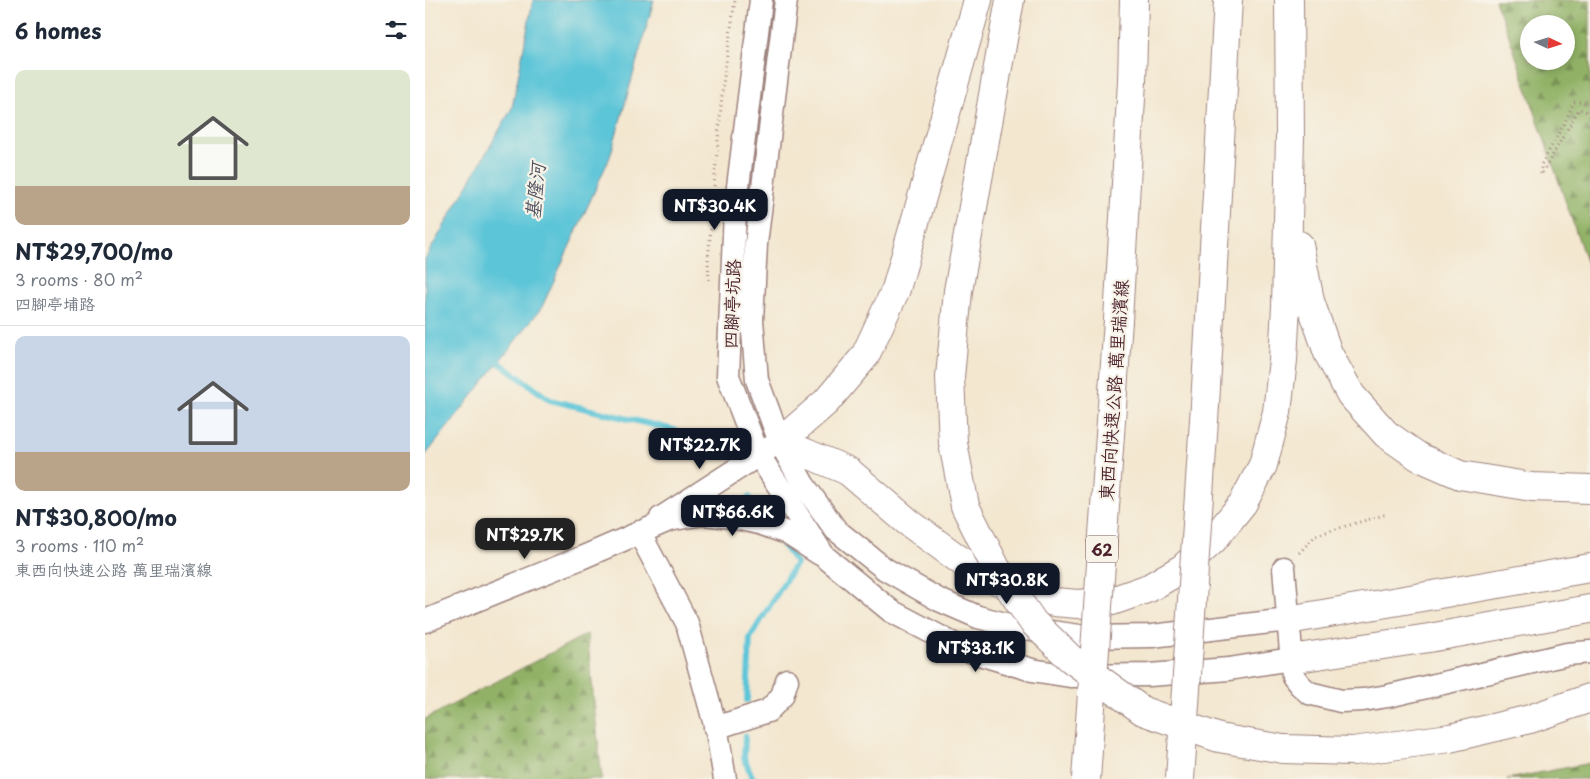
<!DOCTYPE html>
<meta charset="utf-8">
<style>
body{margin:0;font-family:"Playpen Sans","LXGW WenKai TC",sans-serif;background:#f6f6f7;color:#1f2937;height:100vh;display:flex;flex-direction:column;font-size:19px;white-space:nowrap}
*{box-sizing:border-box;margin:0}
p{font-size:16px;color:#747a83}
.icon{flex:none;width:28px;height:28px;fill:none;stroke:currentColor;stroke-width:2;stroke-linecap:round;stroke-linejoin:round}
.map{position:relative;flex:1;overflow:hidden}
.side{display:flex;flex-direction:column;background:#fff;width:425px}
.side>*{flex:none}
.needle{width:32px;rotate:94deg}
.fabs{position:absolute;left:1095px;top:15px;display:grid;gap:10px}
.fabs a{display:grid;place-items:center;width:55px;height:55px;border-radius:50%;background:#fff;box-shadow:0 2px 8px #0003;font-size:25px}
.price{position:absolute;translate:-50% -42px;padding:0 11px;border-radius:10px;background:#111827;color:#fff;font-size:16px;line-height:32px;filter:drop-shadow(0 1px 2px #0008)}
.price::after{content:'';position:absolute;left:50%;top:30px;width:15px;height:11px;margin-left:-8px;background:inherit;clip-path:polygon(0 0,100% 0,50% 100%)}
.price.current{background:#222;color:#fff}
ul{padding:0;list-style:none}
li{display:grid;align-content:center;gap:10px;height:265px;padding:0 15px}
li+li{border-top:1px solid #e0e1e3}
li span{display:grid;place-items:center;height:155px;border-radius:10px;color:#555}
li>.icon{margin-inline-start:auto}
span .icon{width:90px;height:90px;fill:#fffc;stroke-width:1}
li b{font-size:21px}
h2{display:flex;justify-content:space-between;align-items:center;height:60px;padding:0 15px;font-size:21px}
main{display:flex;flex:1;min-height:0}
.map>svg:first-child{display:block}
</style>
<main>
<section class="side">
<h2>6 homes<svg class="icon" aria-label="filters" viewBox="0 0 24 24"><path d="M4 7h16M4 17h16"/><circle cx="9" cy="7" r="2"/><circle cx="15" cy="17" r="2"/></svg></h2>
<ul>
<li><span style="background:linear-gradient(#dfe7d0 75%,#b9a48a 0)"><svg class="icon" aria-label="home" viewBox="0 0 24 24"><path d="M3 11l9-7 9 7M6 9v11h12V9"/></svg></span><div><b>NT$29,700/mo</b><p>3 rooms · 80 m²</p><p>四腳亭埔路</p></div></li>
<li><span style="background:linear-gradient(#c9d6e8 75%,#b9a48a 0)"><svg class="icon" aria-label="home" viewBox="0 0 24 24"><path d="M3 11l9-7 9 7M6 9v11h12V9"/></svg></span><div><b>NT$30,800/mo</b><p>3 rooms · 110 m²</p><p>東西向快速公路 萬里瑞濱線</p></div></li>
</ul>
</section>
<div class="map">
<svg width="1165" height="779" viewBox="0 0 1165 779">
<defs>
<pattern id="forest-firs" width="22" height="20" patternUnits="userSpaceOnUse" patternTransform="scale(1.25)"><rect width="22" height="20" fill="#91b266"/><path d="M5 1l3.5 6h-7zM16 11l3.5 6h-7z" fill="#789054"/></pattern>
</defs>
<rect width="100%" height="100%" fill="#f7f3e8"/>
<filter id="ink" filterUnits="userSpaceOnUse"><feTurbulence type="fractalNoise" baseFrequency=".02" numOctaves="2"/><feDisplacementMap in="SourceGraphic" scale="10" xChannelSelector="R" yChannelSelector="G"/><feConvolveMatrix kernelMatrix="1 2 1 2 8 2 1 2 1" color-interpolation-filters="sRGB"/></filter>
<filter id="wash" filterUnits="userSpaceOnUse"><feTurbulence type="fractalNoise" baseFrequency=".0096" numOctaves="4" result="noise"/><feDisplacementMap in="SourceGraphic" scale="20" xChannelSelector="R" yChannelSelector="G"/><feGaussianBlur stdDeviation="1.12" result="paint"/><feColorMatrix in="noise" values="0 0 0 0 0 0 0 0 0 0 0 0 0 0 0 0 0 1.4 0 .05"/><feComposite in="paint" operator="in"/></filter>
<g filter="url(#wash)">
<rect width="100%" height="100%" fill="#f3e7d0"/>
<!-- forest -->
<path fill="url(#forest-firs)" stroke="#6e6848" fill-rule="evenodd" d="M1070 0H1165V273L1084 36ZM1104 24H1141V61H1104Z
M162 634 177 779H0V719Z
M1165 763V779H1082Z"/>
<!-- water -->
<path fill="#5cc5d8" stroke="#537282" d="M108 0H229L185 157 117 307 0 456V259L87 108Z"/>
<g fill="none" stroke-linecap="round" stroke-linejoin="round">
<!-- stream -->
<path stroke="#5cc5d8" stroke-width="6" d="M68 358 125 400 249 430 290 449
M324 497 335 512
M322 700 325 638 371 563 355 541
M320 736 319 758 328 779"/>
</g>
</g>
<g filter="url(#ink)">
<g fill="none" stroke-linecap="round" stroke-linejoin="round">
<defs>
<path id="minor" d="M336 0 310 211 303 376 333 454 399 556 466 611 538 649 607 670 645 676 724 675 804 669 866 659
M361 0 331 244 327 320 332 380 355 442 378 484 411 530 460 569 514 600 553 617 592 627 661 637 727 636 863 620
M236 518 346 447
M214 532 262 623 292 732 300 779
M859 568 868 676 875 685 884 693 916 701 938 700 963 696 1142 654 1165 652
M0 621 156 558 244 520 278 514 306 517 334 523 362 533 395 554
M290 728 343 711 357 696 362 680"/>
<path id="highway" d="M553 0 471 289 440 356 401 402 355 442 423 471 483 522 539 563 606 598 629 602 653 604 687 601 724 588 758 568 789 539 818 503 838 465 852 412 858 360 861 306 865 137 864 0
M874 245 885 301 903 353 926 395 961 434 994 457 1035 475 1107 487 1165 489
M693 320 707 81 709 0
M780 405 803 0
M528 443 525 377 533 291 585 0
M863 620 1165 568
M866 659 1004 638 1165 609
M858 749 928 751 1025 738 1105 719 1165 698"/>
</defs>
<!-- minor casing -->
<use href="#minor" stroke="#9e837e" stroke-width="25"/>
<!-- highway casing -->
<use href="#highway" stroke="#9e837e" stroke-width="30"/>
<!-- path -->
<path stroke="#9e837e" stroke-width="3" stroke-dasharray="1 4" stroke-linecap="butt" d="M1165 102H1149L1139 124 1116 165V175L1154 109 1165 113
M289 186 298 84 310 0
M284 280 283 261 286 227
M874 553 891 535 962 514"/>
<!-- minor -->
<use href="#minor" stroke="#fff" stroke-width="22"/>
<!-- highway -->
<use href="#highway" stroke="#fff" stroke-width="28"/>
<defs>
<path id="highway-bridge" d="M528 443 540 506 571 568 608 622 645 658 718 711 794 738 858 749
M661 779 693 320
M755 779 780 405"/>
</defs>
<!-- highway-bridge casing -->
<use href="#highway-bridge" stroke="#9e837e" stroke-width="30" stroke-linecap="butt"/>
<!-- highway-bridge -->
<use href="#highway-bridge" stroke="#fff" stroke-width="28"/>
</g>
</g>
<g text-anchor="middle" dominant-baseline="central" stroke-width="4.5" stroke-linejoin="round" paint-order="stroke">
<!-- shield labels -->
<rect fill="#f7f3e8" stroke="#7e5f64" stroke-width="1" x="661" y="535.5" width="32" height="27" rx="4"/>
<g font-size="16" font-weight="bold" fill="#4a1f2b">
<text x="677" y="549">62</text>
</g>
<!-- street labels -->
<g font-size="18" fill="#4a1f2b" stroke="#f7f3e8">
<text transform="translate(306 304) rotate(-88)">四腳亭坑路</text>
<text transform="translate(688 390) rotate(-86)">東西向快速公路 萬里瑞濱線</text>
</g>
<!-- water labels -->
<g font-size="19" font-style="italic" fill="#4f515f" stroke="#f7f3e8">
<text transform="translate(109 191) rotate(-84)">基隆河</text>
</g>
</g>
</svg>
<div class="fabs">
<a><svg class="needle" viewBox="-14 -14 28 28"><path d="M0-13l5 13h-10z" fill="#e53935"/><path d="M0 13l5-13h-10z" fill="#747a83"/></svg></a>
</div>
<b class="price" style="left:290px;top:231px">NT$30.4K</b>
<b class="price" style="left:275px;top:470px">NT$22.7K</b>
<b class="price" style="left:308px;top:537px">NT$66.6K</b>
<b class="price current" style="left:100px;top:560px">NT$29.7K</b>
<b class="price" style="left:582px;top:605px">NT$30.8K</b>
<b class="price" style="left:551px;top:673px">NT$38.1K</b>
</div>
</main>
